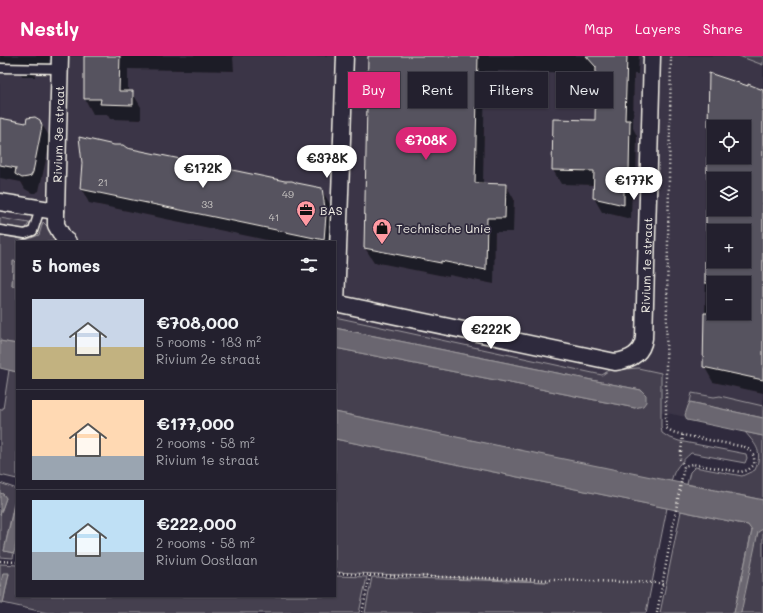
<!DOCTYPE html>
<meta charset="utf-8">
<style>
body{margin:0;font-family:Mali,sans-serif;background:#2b2836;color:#f1f3f6;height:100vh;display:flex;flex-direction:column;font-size:15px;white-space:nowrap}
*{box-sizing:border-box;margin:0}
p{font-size:13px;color:#a3a3aa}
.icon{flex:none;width:22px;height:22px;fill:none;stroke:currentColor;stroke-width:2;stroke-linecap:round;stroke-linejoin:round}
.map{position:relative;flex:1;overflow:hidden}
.sheet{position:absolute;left:16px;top:185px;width:320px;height:356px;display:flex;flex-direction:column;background:#23202e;border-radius:0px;box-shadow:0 1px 3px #0004,0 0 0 1px #403e4a}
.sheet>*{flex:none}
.top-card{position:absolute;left:348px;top:16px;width:355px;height:36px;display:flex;gap:8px}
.buttons{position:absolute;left:707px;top:64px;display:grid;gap:8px}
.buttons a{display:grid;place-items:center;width:44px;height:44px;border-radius:0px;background:#23202e;box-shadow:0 1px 3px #0004,0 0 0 1px #403e4a;font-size:20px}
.price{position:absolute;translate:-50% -34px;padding:0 9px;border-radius:14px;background:#fff;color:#222;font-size:13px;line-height:26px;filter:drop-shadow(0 1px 2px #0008)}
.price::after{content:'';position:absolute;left:50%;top:24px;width:12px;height:9px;margin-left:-6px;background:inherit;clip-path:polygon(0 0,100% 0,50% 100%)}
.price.selected{background:#db2777;color:#fff}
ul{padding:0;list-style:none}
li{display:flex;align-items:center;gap:12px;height:100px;padding:0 16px}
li+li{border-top:1px solid #403e4a}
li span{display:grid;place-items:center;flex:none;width:112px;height:80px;border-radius:0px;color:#555}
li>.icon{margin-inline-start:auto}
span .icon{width:48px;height:48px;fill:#fffc;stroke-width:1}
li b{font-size:17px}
h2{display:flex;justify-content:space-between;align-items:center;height:48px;padding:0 16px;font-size:17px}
.tag{padding:0 14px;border-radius:0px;background:#23202e;box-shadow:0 1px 3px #0004,0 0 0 1px #403e4a;font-size:14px;line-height:36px}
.tag.selected{background:#db2777;color:#fff}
header{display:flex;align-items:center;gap:24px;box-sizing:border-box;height:56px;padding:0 20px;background:#db2777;color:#fff}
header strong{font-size:19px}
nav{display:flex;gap:22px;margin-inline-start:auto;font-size:14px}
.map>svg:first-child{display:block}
</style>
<header>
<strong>Nestly</strong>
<nav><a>Map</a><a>Layers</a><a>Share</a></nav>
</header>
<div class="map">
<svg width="763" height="557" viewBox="0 0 763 557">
<rect width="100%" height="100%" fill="#2f2a3d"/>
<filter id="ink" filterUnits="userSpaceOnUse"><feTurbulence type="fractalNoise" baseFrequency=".025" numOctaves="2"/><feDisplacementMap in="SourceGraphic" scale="8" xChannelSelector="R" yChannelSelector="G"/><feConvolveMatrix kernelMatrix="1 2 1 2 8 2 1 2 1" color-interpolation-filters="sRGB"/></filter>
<g filter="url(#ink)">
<!-- built -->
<path fill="#3b3647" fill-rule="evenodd" d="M0 0H763V377L335 288V186H17V232H0ZM714 71H744V101H714ZM714 123H744V153H714ZM714 175H744V205H714ZM714 227H744V257H714Z"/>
<!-- green -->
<path fill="#454050" stroke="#9c989c" d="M739 0H763V9Z
M0 162 29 167 25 174 17 175 0 170Z
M43 166 48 171 57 186H17V206L14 205 12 230 17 231V288L0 285V179L26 184 39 179Z
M335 261 602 319 614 311 626 313 638 312 661 317V370L662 377 668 381 679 385 746 398 747 402 745 407 691 397C681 406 674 412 671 426L335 356V292L635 352 641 334 335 272Z
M9 314 17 316V423L0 419V353H3Z
M692 337 714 341 720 340 763 350V362L690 346Z
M745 376 763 380V444L687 428 690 416 695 411 742 420 755 414C763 396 757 390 745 376Z
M335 383 667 452 646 557H365L372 521 549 526 335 516Z
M0 427 17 433 4 495 14 497 13 502 0 501V459L6 442 3 438 0 437Z
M681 455 748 469 752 474 734 557H660Z
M763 472V557H738L755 475Z
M0 508 17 509V540H335V520L367 521 359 557H48L3 547 9 518 0 532Z"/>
<!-- water -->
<path fill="#6a6670" stroke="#a19ea0" d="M13 205 17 206V231L12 230Z
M335 272 641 334 646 339V346L643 350 635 352 335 292Z
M0 285 17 288V316L0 312Z
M690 346 763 362V380L687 364 685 359 688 350Z
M335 356 763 444V473L758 476 741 557H734L752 475 748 469 335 383Z
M0 437 3 438 6 442 0 459Z
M17 437V483L14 497 4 495Z
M3 517H9L3 547H0V532Z"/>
<!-- shadow -->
<path fill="#0007" fill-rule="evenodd" d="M0 0H52V4H49V19L35 18V21H23L21 18H8L0 4Z
M85 0H233L234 15 128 13V36H132L141 51V64L110 63 107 58H93L85 43Z
M369 0H639L638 18H634L633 72 637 80 636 130H632L631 163 602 156 594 142V129L561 128 553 114 596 65 597 17 485 15 483 129H506L514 143 513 176H495L494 228 449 219V221L374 206 365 192Z
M710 19 763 38V337L713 326 704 310ZM714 71H744V101H714ZM714 123H744V153H714ZM714 175H744V205H714ZM714 227H744V257H714Z
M0 63 26 69 40 65 49 80 50 86 39 135 35 137H32L25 133 21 126 0 122Z
M127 93 321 133 330 148 334 174 333 186H276L89 147 81 132Z"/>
<!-- building -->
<path fill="#56525f" stroke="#f4f1e8" d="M84 0H120L119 35H133V49L100 48 101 43H84Z
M368 0H478L475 127 506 128 505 162H487L486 214 441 205V207L364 192Z
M586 0H627L625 64H630L629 116H624V149L593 142 594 115 552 114 553 63 595 64 596 11Z
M709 17 748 30V28L763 34V324L703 311 704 257H744V227H705V205H744V175H706V153H744V123H707V101H744V71H708Z
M35 61 40 64 42 70 33 116 31 120 28 121 22 122 15 118 16 112 0 109V62L26 67 27 62Z
M79 81 114 89H123L127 92 200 107H206L213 110 285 125H292L297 127 322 132 326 159 324 184 80 133 82 107Z"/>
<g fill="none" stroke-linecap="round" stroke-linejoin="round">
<defs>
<path id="service" d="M0 12 60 13
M0 174 25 178 33 175 40 153"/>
<g id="minor">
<path d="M0 146 56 155V169L64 183 68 186"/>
<path id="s1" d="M56 155 60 0"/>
<path id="s2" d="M335 247 615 306C630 304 642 298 644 282L652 0"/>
<path d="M336 248 345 0"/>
</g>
</defs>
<!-- service casing -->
<use href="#service" stroke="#f4f1e8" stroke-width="11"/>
<!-- minor casing -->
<use href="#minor" stroke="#f4f1e8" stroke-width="19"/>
<!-- path -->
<path stroke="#f4f1e8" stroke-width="2.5" stroke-dasharray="1 3" stroke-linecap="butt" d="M683 379 680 403 684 410
M0 505 17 506
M335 517 370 519 362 557
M370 519 663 527
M657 557 684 410 692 408 741 416 748 414 754 409C755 400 753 396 745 391L683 379 673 376 666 372V310L671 0"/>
<!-- service -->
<use href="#service" stroke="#2f2a3d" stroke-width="8"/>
<!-- minor -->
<use href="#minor" stroke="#2f2a3d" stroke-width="16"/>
</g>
</g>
<!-- icons -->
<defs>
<symbol id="office-pin" viewBox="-11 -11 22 30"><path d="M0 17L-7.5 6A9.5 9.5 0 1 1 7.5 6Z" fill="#ff9aa2" stroke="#2f2a3d"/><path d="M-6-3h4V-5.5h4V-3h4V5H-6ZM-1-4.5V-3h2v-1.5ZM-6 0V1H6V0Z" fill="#111"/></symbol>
<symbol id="shop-pin" viewBox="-11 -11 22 30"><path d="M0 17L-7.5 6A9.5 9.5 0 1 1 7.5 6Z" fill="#ff9aa2" stroke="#2f2a3d"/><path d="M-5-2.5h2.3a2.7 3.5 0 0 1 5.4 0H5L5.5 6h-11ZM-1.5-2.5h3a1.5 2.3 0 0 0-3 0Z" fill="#111"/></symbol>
</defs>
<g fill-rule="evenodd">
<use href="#office-pin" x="295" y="143" width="22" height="30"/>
<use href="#shop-pin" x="371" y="161" width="22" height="30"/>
</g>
<g text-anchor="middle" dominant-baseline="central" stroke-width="3.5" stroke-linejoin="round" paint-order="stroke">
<!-- number labels -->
<g font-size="10" fill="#ccc9c6">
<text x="103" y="126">21</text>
<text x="288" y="138">49</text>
<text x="207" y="148">33</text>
<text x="274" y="161">41</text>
</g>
<!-- street labels -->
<g font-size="12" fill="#f4f1e8" stroke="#2f2a3d">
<text stroke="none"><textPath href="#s1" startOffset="77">Rivium 3e straat</textPath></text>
<text stroke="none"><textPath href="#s2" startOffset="400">Rivium 1e straat</textPath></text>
</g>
<!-- poi labels -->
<g font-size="12" fill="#f4f1e8" stroke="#2f2a3d" text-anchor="start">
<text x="320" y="154">BAS</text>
<text x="396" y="172">Technische Unie</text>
</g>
</g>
</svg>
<div class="buttons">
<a><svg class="icon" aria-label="locate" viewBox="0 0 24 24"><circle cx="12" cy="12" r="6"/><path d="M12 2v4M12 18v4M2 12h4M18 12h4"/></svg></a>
<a><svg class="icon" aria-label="layers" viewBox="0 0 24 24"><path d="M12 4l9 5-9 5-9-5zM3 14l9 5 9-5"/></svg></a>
<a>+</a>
<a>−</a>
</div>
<b class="price selected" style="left:426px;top:105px">€708K</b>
<b class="price" style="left:327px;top:123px">€378K</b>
<b class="price" style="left:203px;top:133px">€172K</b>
<b class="price" style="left:634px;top:145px">€177K</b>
<b class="price" style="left:491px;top:294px">€222K</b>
<div class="top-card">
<a class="tag selected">Buy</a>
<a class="tag">Rent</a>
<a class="tag">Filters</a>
<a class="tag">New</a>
</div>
<section class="sheet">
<h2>5 homes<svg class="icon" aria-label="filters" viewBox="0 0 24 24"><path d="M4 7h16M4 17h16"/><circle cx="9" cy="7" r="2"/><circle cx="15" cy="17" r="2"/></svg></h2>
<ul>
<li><span style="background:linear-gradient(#c9d6e8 60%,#c2b280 0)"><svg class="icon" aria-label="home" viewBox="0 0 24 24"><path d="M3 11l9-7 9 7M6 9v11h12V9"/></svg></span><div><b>€708,000</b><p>5 rooms · 183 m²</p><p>Rivium 2e straat</p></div></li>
<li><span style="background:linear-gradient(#ffd9b3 70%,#9aa5b1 0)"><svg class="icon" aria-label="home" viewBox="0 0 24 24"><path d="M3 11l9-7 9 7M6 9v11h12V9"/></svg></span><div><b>€177,000</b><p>2 rooms · 58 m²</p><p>Rivium 1e straat</p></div></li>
<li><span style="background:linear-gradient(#bfe0f5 65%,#9aa5b1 0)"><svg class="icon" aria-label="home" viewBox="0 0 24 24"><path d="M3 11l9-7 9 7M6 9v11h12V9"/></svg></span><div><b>€222,000</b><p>2 rooms · 58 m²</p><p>Rivium Oostlaan</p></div></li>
</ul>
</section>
</div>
